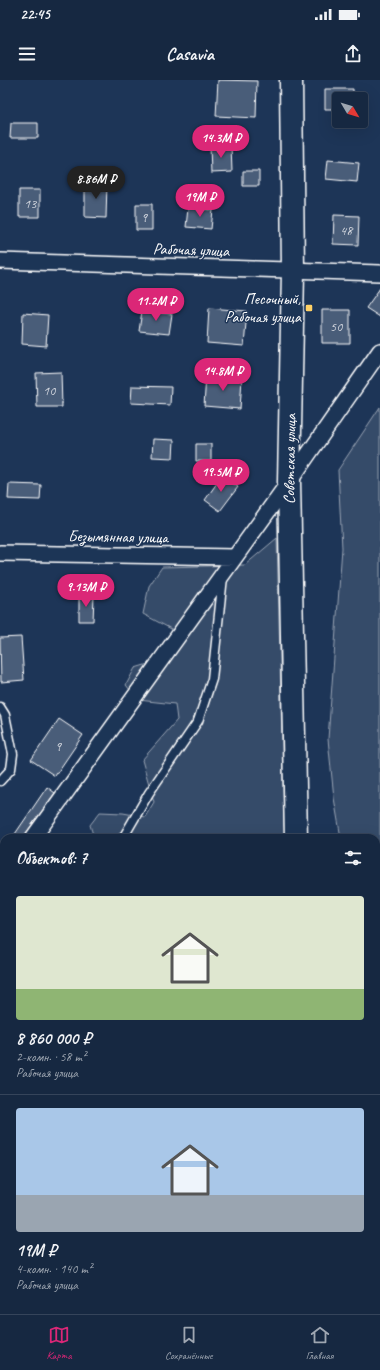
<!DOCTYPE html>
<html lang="ru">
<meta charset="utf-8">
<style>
body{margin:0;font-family:Caveat,sans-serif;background:#1f3048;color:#f1f3f6;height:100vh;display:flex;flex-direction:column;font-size:15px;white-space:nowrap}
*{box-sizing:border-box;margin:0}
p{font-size:13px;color:#9ea6b1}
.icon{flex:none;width:22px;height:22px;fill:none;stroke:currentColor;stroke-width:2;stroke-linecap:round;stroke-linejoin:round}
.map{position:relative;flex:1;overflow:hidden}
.sheet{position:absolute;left:0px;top:754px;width:380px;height:480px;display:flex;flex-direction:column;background:#162841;border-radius:12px 12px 0 0;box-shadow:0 4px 16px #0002,0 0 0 1px #35445a}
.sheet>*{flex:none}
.needle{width:26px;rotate:128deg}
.tools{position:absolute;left:332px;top:12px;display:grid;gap:8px}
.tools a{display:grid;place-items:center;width:36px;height:36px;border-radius:4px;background:#162841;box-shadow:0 4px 16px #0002,0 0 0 1px #35445a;font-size:20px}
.price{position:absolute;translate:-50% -34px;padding:0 9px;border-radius:14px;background:#db2777;color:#fff;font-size:13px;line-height:26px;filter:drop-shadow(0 1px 2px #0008)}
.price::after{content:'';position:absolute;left:50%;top:24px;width:12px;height:9px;margin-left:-6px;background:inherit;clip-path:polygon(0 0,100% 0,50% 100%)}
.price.on{background:#222;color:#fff}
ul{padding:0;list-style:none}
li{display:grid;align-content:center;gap:8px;height:212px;padding:0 16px}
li+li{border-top:1px solid #35445a}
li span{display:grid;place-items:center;height:124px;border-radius:4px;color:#555}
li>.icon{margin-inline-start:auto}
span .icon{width:72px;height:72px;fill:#fffc;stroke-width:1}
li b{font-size:17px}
h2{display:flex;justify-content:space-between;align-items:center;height:48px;padding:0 16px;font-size:17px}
.status{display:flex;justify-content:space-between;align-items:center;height:28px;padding:0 20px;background:#162841;direction:ltr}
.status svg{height:11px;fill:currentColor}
header{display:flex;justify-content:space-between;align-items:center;height:52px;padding:0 16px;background:#162841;font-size:18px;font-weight:700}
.dock{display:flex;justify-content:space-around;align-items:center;height:56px;border-top:1px solid #35445a;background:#162841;font-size:11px;color:#9ea6b1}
.dock a{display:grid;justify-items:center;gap:2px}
.dock .on{color:#db2777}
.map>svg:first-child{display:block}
</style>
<div class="status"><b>22:45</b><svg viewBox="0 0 49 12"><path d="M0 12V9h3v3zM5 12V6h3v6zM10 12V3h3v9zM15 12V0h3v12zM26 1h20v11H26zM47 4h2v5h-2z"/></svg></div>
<header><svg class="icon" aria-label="menu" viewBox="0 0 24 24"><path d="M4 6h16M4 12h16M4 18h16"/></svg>Casavia<svg class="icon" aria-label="share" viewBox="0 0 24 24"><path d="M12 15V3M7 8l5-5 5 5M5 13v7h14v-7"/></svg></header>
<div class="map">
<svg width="380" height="1234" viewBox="0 0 380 1234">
<rect width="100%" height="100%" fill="#1d3557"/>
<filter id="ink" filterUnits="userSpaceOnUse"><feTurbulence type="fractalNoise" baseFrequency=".025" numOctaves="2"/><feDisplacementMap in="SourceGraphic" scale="8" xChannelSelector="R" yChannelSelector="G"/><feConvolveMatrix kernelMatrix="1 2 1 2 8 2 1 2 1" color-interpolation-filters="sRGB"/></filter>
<g filter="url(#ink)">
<!-- green -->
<path fill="#364b69" stroke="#9aa5b4" d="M380 327V792H376V758H341L334 718 328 659 342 468 338 390Z
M277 458 284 745 285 758H94L90 745 100 732 123 733 145 737 154 722 142 680 177 640 175 624 138 620 126 605 135 588 168 578 175 551 143 534 149 506 162 487 245 485Z
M380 805V929L376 933V806Z
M0 836 4 838V1230H150L147 1234H0Z
M376 1066 380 1073V1144L376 1124Z
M262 1230H374L375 1234H261Z"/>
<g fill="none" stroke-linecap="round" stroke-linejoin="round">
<!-- stream -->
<path stroke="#a0aab8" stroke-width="4" d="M376 952 380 950
M252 1234V1230"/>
</g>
<!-- building -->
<path fill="#4a5d79" stroke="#fff" d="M218 0 257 1 256 38 216 36Z
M325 9H353V19H339V29H325Z
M11 43H38V58H10Z
M231 65 232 92 211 93 210 66Z
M328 80 359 83 357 102 326 99Z
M243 91H259V106H243Z
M85 103H107L106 138 85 137Z
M19 110H40V137H19Z
M136 124H152V150H136Z
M188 128 213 130 211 149 186 147Z
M334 135 359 136 358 165 333 164Z
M380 208V237L366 228Z
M209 228 247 231 244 266 207 263Z
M322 230H350V263H322Z
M142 231 172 234 169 254 139 251Z
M23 233 48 235 46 266 22 264Z
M61 292 62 327H37L36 293Z
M206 296 242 298 240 329 204 326Z
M132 306 171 307 170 325 131 323Z
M153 359 174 360 173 378 152 377Z
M196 364H211V381H196Z
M222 396 238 407 220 431 205 420Z
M9 404 41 405 40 420 8 419Z
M79 516H94L93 541H79Z
M21 557 24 600 1 602 0 558Z
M59 639 83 655 55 696 31 680Z
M47 707 55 713 26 753 24 758H21L15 754Z"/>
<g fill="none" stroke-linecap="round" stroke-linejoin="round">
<defs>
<path id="service" d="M0 627 5 635 13 674 11 689 0 701
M123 758 149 713 198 641 212 599 223 497
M0 819 4 824
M0 1172 4 1164"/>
<path id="minor" d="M0 181 380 193
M0 473 235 477
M33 758 289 402 380 271
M0 800 4 798"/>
<path id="secondary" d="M291 0 293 191 289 402 296 758
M376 1020 380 1027"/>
</defs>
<!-- service casing -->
<use href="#service" stroke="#fff" stroke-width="11"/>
<!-- minor casing -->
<use href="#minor" stroke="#fff" stroke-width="18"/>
<!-- secondary casing -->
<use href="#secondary" stroke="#fff" stroke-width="25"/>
<!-- service -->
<use href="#service" stroke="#1d3557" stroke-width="8"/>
<!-- minor -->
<use href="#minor" stroke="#1d3557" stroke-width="15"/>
<!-- secondary -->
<use href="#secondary" stroke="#1d3557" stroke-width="22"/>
</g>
</g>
<!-- markers -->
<rect fill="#ffd166" stroke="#1d3557" stroke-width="1.5" x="305" y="224" width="8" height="8" rx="2"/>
<g text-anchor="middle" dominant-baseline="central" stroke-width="3" stroke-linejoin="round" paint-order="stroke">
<!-- number labels -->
<g font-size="14" fill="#d2d6de">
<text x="30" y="123">13</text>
<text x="144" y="137">9</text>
<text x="346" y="150">48</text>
<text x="336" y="246">50</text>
<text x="49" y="310">10</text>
<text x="58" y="666">9</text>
</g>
<!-- street labels -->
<g font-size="16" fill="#fff" stroke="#1d3557">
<text transform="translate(191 170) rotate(2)">Рабочая улица</text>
<text transform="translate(290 379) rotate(-89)">Советская улица</text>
<text transform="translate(118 457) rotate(1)">Безымянная улица</text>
</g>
<!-- poi labels -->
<g font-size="16" fill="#fff" stroke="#1d3557" text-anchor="end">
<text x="301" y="219">Песочный,<tspan x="301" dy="18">Рабочая улица</tspan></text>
</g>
</g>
</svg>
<div class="tools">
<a><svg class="needle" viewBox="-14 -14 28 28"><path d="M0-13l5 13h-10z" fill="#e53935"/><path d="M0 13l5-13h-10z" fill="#9ea6b1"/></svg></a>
</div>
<b class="price" style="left:221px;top:79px">14.3M ₽</b>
<b class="price on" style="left:96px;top:120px">8.86M ₽</b>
<b class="price" style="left:200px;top:138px">19M ₽</b>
<b class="price" style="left:156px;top:242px">11.2M ₽</b>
<b class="price" style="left:223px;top:312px">14.8M ₽</b>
<b class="price" style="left:221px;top:413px">19.5M ₽</b>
<b class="price" style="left:86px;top:528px">9.13M ₽</b>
<section class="sheet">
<h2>Объектов: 7<svg class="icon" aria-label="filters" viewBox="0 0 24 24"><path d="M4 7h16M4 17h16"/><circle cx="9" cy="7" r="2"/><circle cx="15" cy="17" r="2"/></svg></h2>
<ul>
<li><span style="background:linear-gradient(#dfe7d0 75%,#8fb573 0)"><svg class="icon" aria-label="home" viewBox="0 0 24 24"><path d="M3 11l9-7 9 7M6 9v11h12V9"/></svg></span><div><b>8 860 000 ₽</b><p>2-комн. · 58 m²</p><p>Рабочая улица</p></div></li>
<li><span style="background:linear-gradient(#a9c7e8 70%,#9aa5b1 0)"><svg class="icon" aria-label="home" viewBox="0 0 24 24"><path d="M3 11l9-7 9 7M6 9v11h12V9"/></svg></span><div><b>19M ₽</b><p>4-комн. · 140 m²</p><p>Рабочая улица</p></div></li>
</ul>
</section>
</div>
<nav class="dock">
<a class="on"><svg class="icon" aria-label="map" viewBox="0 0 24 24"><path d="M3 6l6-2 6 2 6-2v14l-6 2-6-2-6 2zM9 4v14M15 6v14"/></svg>Карта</a>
<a><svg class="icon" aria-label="saved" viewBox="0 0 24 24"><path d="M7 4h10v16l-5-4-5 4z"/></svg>Сохранённые</a>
<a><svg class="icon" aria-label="home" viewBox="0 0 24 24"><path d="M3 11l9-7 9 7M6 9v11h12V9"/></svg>Главная</a>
</nav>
